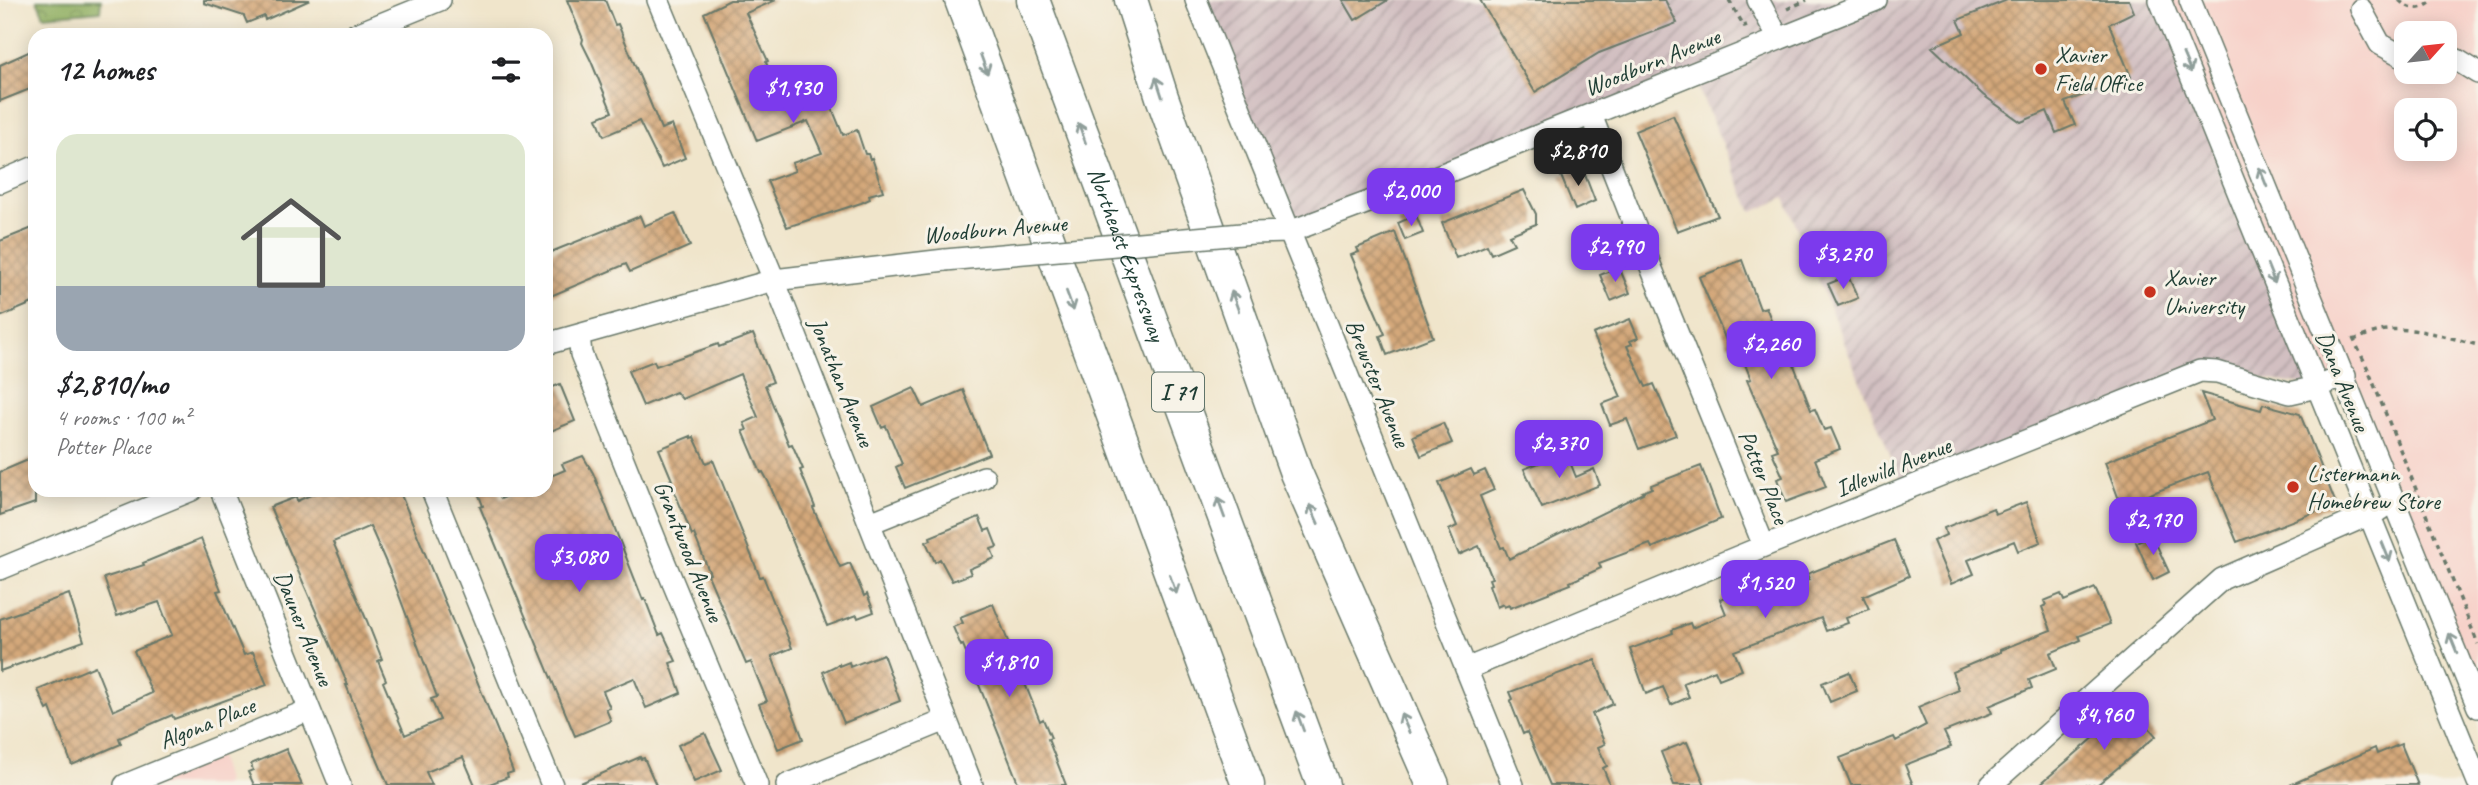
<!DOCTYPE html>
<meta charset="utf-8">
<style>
body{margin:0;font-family:Caveat,sans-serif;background:#f6f6f6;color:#202124;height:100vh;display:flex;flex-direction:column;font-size:26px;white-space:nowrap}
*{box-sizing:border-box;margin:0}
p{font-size:23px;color:#757577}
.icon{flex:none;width:38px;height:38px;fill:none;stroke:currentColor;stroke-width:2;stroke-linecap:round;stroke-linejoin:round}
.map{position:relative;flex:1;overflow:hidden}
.sheet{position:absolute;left:28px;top:28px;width:525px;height:469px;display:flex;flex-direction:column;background:#fff;border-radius:21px;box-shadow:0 4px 18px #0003}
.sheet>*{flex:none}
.needle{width:46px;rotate:63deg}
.buttons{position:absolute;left:2394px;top:21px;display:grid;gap:14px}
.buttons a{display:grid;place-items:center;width:63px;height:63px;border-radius:14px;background:#fff;box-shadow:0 4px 18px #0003;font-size:35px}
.price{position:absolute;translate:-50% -60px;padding:0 16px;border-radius:14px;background:#7c3aed;color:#fff;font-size:23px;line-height:46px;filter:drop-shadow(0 2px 4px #0008)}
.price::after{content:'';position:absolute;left:50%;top:42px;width:21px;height:16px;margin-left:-10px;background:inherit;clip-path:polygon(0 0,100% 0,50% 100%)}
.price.selected{background:#222;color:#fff}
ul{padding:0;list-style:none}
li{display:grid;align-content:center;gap:14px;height:371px;padding:0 28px}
li span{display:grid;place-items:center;height:217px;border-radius:21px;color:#555}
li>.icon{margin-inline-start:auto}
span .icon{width:126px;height:126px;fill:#fffc;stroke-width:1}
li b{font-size:30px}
h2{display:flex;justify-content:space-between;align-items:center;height:84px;padding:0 28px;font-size:30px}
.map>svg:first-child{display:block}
</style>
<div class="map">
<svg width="2478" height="785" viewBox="0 0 2478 785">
<defs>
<pattern id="industrial-furrows" width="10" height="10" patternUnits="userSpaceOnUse" patternTransform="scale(1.75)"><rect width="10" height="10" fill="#d2bfc1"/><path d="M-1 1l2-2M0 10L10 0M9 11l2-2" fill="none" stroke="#aa9c9e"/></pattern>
<pattern id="forest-crowns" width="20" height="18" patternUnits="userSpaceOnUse" patternTransform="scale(1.75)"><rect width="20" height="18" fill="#90af62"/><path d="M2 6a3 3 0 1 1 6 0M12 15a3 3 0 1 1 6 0" fill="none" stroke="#759052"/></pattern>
<pattern id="building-cross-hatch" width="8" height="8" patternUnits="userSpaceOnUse" patternTransform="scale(1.75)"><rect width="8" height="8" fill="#d4a87a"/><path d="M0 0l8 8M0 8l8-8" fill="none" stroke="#ab8a65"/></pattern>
</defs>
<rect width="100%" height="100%" fill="#f7f3e8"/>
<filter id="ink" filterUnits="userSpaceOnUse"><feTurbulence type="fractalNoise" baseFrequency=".0143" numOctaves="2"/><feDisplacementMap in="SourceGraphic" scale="14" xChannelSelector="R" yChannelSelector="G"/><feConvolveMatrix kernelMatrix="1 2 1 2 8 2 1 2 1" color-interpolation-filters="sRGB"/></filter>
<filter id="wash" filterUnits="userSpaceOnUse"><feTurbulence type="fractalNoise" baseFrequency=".00686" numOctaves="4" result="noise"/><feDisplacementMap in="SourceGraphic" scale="28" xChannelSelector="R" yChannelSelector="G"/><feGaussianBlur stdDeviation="1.57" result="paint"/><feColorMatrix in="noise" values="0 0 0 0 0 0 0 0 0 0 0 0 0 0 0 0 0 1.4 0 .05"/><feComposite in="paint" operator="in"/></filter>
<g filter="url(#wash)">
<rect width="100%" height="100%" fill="#f0e5cb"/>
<!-- built -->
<path fill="#f7d1c9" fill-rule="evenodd" d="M1852 0H2478V707L2345 377 2217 372 1905 491 1785 198 1752 212ZM2406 33H2445V72H2406ZM2406 110H2445V149H2406Z
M217 748 227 785H125Z"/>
<!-- industrial -->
<path fill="url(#industrial-furrows)" d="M1196 0H2160L2317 387 2217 372 1905 491 1785 198 1752 212 1692 74 1289 232Z"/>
<!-- forest -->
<path fill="url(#forest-crowns)" stroke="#58764b" stroke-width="2" d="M37 0H101L100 11 44 16Z"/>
<g id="blocks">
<!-- building -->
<path fill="url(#building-cross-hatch)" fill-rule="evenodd" d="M204 0H310L265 20 264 16 247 23 244 16 204 3Z
M567 0H605L615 25 618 24 661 129 672 125 685 158 662 168 639 121 604 136 597 118 612 112 591 61 582 43 583 39Z
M730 0H776L746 13 768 61 766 62 781 101 789 98 792 105 825 91 843 135 857 130 865 154H868L870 159 872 158 883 191 869 195 870 199 861 203 787 227 767 181 795 171 792 163 822 153 808 121 757 141 704 13Z
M1343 0H1388L1355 20Z
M1480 0H1665L1677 23 1599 53 1535 92Z
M2007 0H2129L2134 12 2109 24 2131 77 2065 102 2075 125 2056 133 2047 111 2021 122 1983 95 1932 47 1964 33 1958 20Z
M35 49V87L0 101V65Z
M1673 115 1718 216 1677 231 1635 131Z
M1582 167 1595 201 1575 210 1561 176Z
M1524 190 1536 214V224L1509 235 1514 244 1491 254 1487 245 1456 258 1442 223Z
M675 213 690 246 630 272 626 264 546 298V254L640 216 644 226Z
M1416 215 1423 233 1405 240 1398 223Z
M35 227V302L0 317V241Z
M1395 232 1433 337 1387 355 1380 336 1385 334 1351 255 1359 252 1357 248Z
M1742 260 1760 309 1766 307 1779 340 1784 339 1811 410 1815 409 1824 430 1831 428 1840 449 1815 459 1826 487 1786 502 1777 479 1783 477 1772 452 1778 450 1747 380 1751 379 1736 342 1728 345 1699 277Z
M1619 267 1630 293 1611 301 1600 275Z
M1848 276 1858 298 1838 306 1828 284Z
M1630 319 1638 338 1630 341 1632 344 1627 346 1646 387 1654 384 1676 435 1639 449 1627 419 1610 425 1602 404 1621 397 1593 334Z
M753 334 773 382 765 385 789 445 792 444 803 469 800 470 815 507 813 508 840 567 850 563 864 596 867 594 874 612 858 618 857 615 827 626 769 483 763 472 761 473 743 431 747 430 744 423 758 417 740 374 682 399 676 392 643 406 628 371 654 361 656 366 718 344 719 347Z
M560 384 575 421 546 433V390Z
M914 388 923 407 963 390 989 454 905 488 896 467 902 464 886 426 882 428 873 407Z
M2201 393 2261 410 2263 404 2300 414 2336 504 2237 542 2208 472 2121 505 2105 462 2212 420Z
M1443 423 1452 443 1421 456 1413 436Z
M691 436V438L694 437 706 463 713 460 760 577 763 576 792 648 772 656 803 739 778 749 759 704 767 701 751 662 746 664 708 575 710 574 694 534 692 535 670 480H672L659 449Z
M1566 452 1576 477 1594 469 1600 485 1542 508 1524 469Z
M583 456 593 473 643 600 645 599 659 635 663 633 676 661 670 663 681 693 646 708 634 678 603 691 610 708 606 709 611 721 575 736 480 507 483 506 477 490H498L501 499 522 490H546V478L565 470 562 464Z
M35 457V503L0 515V472Z
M1701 466 1721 519 1652 548 1650 544 1599 563 1601 568 1570 582 1571 584 1510 608 1509 605 1504 607 1503 604 1497 607 1489 585 1491 584 1489 579 1492 578 1479 546 1459 555 1449 530 1457 526 1439 483 1471 469 1474 475 1485 470 1494 490 1480 496 1501 548 1504 547 1509 559 1643 493 1642 492 1652 488 1651 485Z
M322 490H399L500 737 513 772 507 774 508 777 487 785H475L463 757 426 772 432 785H388L346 685H348L270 507 296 497 297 501ZM370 526 391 574 437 697 431 699 440 720 405 735 383 682 386 680 378 661 382 659 367 621 333 542Z
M2026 502 2041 542 2018 551 2014 541 1968 560 1974 574 1951 584 1933 541 1946 535 1944 528 1993 508 1995 514Z
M979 517 985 531 990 529 997 547 991 549 995 558 969 569 971 574 952 581 940 559 935 562 926 542 931 540 930 537Z
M2152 535 2169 572 2153 580 2136 542Z
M201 539 221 590 217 591 244 655 253 652 267 685 174 719 172 715 119 738 121 744 72 765 50 708 47 710 38 690 95 666 113 711 152 693 134 651 172 635 159 602 117 616 104 578 144 565 143 563Z
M1894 540 1909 576 1863 596 1869 609 1846 618 1848 623 1826 631 1821 618 1734 651 1742 670 1719 679 1715 670 1683 683 1689 697 1671 705 1663 687 1646 694 1630 649 1673 633 1672 630 1690 623 1692 628 1726 614 1720 599 1743 589 1749 602 1809 579 1807 574Z
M2095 588 2110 624 2079 636 2081 640 2050 653 2056 669 2029 680 2032 688 1989 706 1992 713 1944 732 1951 747 1905 765 1913 785H1851L1840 758 1894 737 1896 741 1926 725 1918 707 1959 690 1952 672 2000 652V650L2051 630 2042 607 2046 605 2044 601 2061 594 2064 601Z
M69 594 84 641 0 671V619Z
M993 604 1040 721 1043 719 1051 738 1048 739 1066 785H1019L963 645 961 646 953 627 963 623 960 617Z
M883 654 900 701 844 723 823 672 839 664V666L849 662 850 667Z
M1595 660 1613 704 1592 714 1605 744 1598 747 1607 766 1603 768 1610 785H1550L1527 732 1523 734 1510 701 1513 699 1510 692Z
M1849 672 1857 691 1830 702 1822 683Z
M2131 706 2156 736 2097 785H2039Z
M705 733 722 770 694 782 678 745Z
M1687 742 1705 785H1674L1661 752Z
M2401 744 2418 785H2290L2375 748 2377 754Z
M286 749 302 785H254L248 772 253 770 251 764Z
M640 757 641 759 644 758 656 785H576Z"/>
</g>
</g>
<g filter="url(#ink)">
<use href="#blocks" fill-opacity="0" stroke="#687869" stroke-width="2"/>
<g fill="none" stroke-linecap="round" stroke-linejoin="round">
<defs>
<path id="minor" d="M658 0 774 280 972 785
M1196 0 1513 785
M1758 0 1779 39
M2160 0 2478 782
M2190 0 2478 707
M2361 9 2380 44 2406 58
M354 35 440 0
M2445 57 2457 60 2478 73
M1591 115 1664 300 1764 546
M0 182 35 167
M1253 233 1289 232 1435 177 1876 0
M579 335 581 354 659 549 757 785
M546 344 774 280 945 260
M221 490 340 785
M432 490 552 785
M870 523 984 477
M0 569 192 490
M1466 669 1764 546 2200 371 2217 372 2290 393 2317 387 2345 376
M125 785 309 710
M787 785 946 720
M1991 785 2222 579 2382 509"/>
<g id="highway">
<path d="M961 0 1248 785"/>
<path id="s1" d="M1033 0 1323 785"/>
<path d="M1131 0 1162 97 1296 473 1433 785"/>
</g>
</defs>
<!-- minor casing -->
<use href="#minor" stroke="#687869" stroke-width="24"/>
<!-- highway casing -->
<use href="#highway" stroke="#687869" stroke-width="35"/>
<!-- path -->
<path stroke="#687869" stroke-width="3.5" stroke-dasharray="5 5" stroke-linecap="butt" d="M1729 0 1744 26 1747 25
M2399 0C2410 11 2422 11 2433 0
M1787 9 1807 0
M2353 338 2367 367 2478 644
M2353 340C2362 337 2371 333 2380 331 2412 325 2447 337 2478 345"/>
<!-- minor -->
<use href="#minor" stroke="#fff" stroke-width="21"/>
<!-- highway -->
<use href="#highway" stroke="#fff" stroke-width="32"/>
<defs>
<path id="minor-bridge" d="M945 260 1253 233"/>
</defs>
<!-- minor-bridge casing -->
<use href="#minor-bridge" stroke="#687869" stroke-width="24" stroke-linecap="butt"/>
<!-- minor-bridge -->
<use href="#minor-bridge" stroke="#fff" stroke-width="21"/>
</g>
<!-- one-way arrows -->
<defs><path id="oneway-shaft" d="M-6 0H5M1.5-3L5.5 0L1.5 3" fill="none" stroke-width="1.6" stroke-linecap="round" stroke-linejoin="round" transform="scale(1.75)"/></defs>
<g stroke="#8f9e9a">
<use href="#oneway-shaft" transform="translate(2187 63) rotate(67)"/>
<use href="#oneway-shaft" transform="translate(984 64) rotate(70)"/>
<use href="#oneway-shaft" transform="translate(1159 87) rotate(-108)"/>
<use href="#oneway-shaft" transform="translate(1082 133) rotate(-110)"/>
<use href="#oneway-shaft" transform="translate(2263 177) rotate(-112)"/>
<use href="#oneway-shaft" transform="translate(2271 274) rotate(68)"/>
<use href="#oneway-shaft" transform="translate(1070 301) rotate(70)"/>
<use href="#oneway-shaft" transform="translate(1235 301) rotate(-110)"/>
<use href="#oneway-shaft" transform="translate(1221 508) rotate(-110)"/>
<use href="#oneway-shaft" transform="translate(1314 514) rotate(-114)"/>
<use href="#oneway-shaft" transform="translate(2386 552) rotate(68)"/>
<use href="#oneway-shaft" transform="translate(1173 584) rotate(70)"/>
<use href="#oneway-shaft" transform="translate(2453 643) rotate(-112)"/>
<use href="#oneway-shaft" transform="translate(1300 721) rotate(-110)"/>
<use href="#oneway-shaft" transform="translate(1405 723) rotate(-114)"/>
</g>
</g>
<!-- markers -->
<g fill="#c8321e" stroke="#f7f3e8" stroke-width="2.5">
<circle cx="2041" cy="69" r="7"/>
<circle cx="2150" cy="292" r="7"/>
<circle cx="2293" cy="487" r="7"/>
</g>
<g text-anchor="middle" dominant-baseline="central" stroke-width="6" stroke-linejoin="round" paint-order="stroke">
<!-- shield labels -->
<rect fill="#f7f3e8" stroke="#60746a" stroke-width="2" x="1152" y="372.5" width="52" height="39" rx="5"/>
<g font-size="23" font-weight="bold" fill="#1f3d34">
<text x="1178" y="392">I 71</text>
</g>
<!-- poi labels -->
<g font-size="24" fill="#1f3d34" stroke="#f7f3e8" text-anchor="start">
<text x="2055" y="55">Xavier<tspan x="2055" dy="28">Field Office</tspan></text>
<text x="2164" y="278">Xavier<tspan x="2164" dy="28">University</tspan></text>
<text x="2307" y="473">Listermann<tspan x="2307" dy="28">Homebrew Store</tspan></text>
</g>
<!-- street labels -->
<g font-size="24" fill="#1f3d34" stroke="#f7f3e8">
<text transform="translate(1652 62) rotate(-22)">Woodburn Avenue</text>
<text transform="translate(995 229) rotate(-5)">Woodburn Avenue</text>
<text stroke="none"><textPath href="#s1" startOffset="271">Northeast Expressway</textPath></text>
<text transform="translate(2343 381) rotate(68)">Dana Avenue</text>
<text transform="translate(842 382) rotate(68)">Jonathan Avenue</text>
<text transform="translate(1378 383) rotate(68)">Brewster Avenue</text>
<text transform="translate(1893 467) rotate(-22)">Idlewild Avenue</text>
<text transform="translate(1764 477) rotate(68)">Potter Place</text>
<text transform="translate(689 551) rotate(68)">Grantwood Avenue</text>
<text transform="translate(304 628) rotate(68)">Dauner Avenue</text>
<text transform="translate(207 723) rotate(-22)">Algona Place</text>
</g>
</g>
</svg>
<div class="buttons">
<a><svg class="needle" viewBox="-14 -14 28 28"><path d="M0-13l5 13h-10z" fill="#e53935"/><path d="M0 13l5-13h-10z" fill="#757577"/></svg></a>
<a><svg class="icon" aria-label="locate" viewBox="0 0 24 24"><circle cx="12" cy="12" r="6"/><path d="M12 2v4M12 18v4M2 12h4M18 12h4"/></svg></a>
</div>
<b class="price" style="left:793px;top:125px">$1,930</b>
<b class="price selected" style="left:1578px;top:188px">$2,810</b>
<b class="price" style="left:1411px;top:228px">$2,000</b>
<b class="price" style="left:1615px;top:284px">$2,990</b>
<b class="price" style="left:1843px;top:291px">$3,270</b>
<b class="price" style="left:1771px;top:381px">$2,260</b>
<b class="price" style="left:1559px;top:480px">$2,370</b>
<b class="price" style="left:2153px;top:557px">$2,170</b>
<b class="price" style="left:579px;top:594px">$3,080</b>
<b class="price" style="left:1765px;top:620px">$1,520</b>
<b class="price" style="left:1009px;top:699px">$1,810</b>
<b class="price" style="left:2104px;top:752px">$4,960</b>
<section class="sheet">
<h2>12 homes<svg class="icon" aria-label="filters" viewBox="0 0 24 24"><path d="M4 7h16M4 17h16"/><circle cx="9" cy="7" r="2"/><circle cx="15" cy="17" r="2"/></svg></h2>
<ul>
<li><span style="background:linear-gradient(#dfe7d0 70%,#9aa5b1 0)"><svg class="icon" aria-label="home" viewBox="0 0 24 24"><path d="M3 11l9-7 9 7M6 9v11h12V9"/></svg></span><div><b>$2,810/mo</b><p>4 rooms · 100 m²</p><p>Potter Place</p></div></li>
</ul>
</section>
</div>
